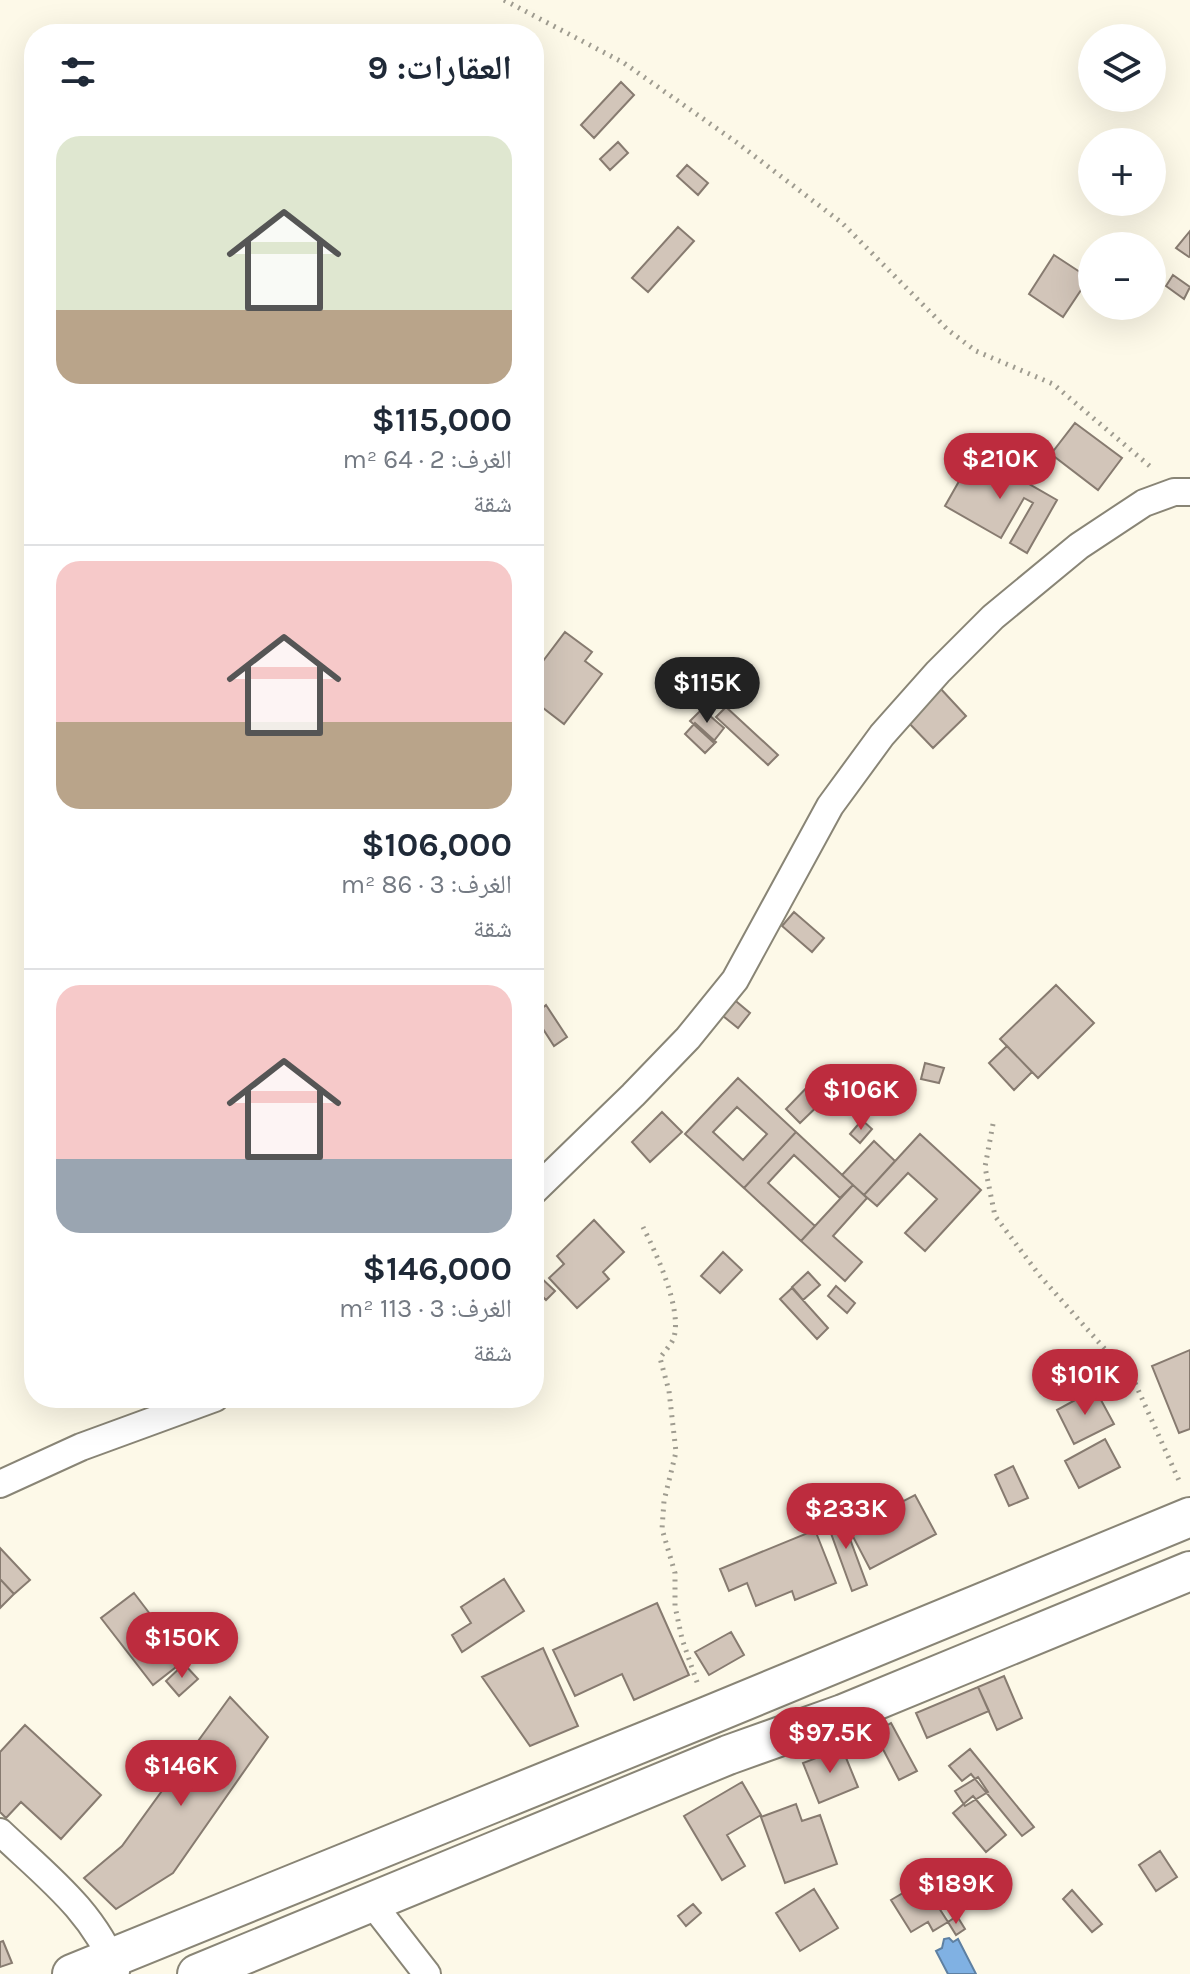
<!DOCTYPE html>
<html lang="ar">
<meta charset="utf-8">
<style>
body{margin:0;font-family:Karla,"Noto Naskh Arabic",sans-serif;background:#f2f2f3;color:#1f2937;direction:rtl;height:100vh;display:flex;flex-direction:column;font-size:30px;white-space:nowrap}
*{box-sizing:border-box;margin:0}
p{font-size:26px;color:#747a83}
.icon{flex:none;width:44px;height:44px;fill:none;stroke:currentColor;stroke-width:2;stroke-linecap:round;stroke-linejoin:round}
.map{position:relative;flex:1;overflow:hidden;direction:ltr}
.details{position:absolute;left:24px;top:24px;width:520px;height:1384px;display:flex;flex-direction:column;background:#fff;border-radius:32px;box-shadow:0 8px 32px #0002;direction:rtl}
.details>*{flex:none}
.fabs{position:absolute;left:1078px;top:24px;display:grid;gap:16px}
.fabs a{display:grid;place-items:center;width:88px;height:88px;border-radius:50%;background:#fff;box-shadow:0 8px 32px #0002;font-size:40px}
.price{position:absolute;translate:-50% -68px;padding:0 18px;border-radius:28px;background:#bd2c3e;color:#fff;font-size:26px;line-height:52px;filter:drop-shadow(0 2px 4px #0008)}
.price::after{content:'';position:absolute;left:50%;top:48px;width:24px;height:18px;margin-left:-12px;background:inherit;clip-path:polygon(0 0,100% 0,50% 100%)}
.price.on{background:#222;color:#fff}
ul{padding:0;list-style:none}
li{display:grid;align-content:center;gap:16px;height:424px;padding:0 32px}
li+li{border-top:2px solid #e0e1e3}
li span{display:grid;place-items:center;height:248px;border-radius:24px;color:#555}
li>.icon{margin-inline-start:auto}
span .icon{width:144px;height:144px;fill:#fffc;stroke-width:1}
li b{font-size:34px}
h2{display:flex;justify-content:space-between;align-items:center;height:96px;padding:0 32px;font-size:34px}
.map>svg:first-child{display:block}
</style>
<div class="map">
<svg width="1190" height="1974" viewBox="0 0 1190 1974">
<rect width="100%" height="100%" fill="#fdf9e8"/>
<!-- water -->
<path fill="#80b1e3" stroke="#5e80a2" stroke-width="2" d="M949 1938 953 1942 958 1939 976 1974H948L936 1951 942 1948 944 1939Z"/>
<!-- building -->
<path fill="#d2c5b9" stroke="#877b70" stroke-width="2" fill-rule="evenodd" d="M621 82 634 95 594 138 581 125Z
M618 142 628 153 610 170 600 159Z
M687 165 708 183 698 195 677 176Z
M678 227 694 241 648 292 632 278Z
M1190 231V256L1189 257 1176 248Z
M1054 255 1089 278 1063 317 1029 294Z
M1173 275 1190 287 1184 299 1166 286Z
M1075 423 1122 458 1098 490 1051 454Z
M975 453 1057 500 1027 553 1010 543 1033 503 1024 498 1001 538 945 506Z
M565 632 592 652 585 661 602 674 564 724 534 701V673Z
M940 688 966 716 933 748 906 720Z
M726 707 778 755 768 765 716 717Z
M702 709 724 728 713 742 690 721Z
M695 723 716 742 705 753 685 734Z
M794 912 824 938 812 952 782 926Z
M1056 985 1094 1023 1038 1078 1000 1039Z
M731 997 750 1013 738 1028 718 1012Z
M546 1005 567 1037 554 1046 534 1015Z
M1007 1046 1032 1072 1014 1090 989 1063Z
M925 1063 944 1068 939 1083 921 1079Z
M738 1078 796 1132 744 1188 685 1134ZM737 1107 767 1134 743 1160 713 1132Z
M814 1080 829 1095 800 1123 786 1109Z
M662 1112 682 1132 650 1162 632 1142Z
M862 1120 872 1129 860 1143 850 1134Z
M796 1132 853 1185 840 1198 794 1155 768 1183 815 1226 801 1241 744 1188Z
M920 1134 981 1190 925 1251 905 1233 937 1199 908 1173 877 1206 864 1195Z
M874 1141 895 1161 864 1195 842 1175Z
M853 1185 867 1198 833 1236 862 1262 845 1281 801 1241Z
M594 1220 624 1252 603 1272 609 1279 577 1308 549 1278 564 1264 557 1256Z
M723 1252 742 1270 720 1293 701 1276Z
M808 1272 820 1285 803 1300 792 1287Z
M537 1274 555 1291 546 1300 534 1288V1277Z
M836 1286 855 1303 847 1313 828 1296Z
M792 1288 828 1328 817 1339 780 1299Z
M1190 1350V1429L1179 1433 1152 1366Z
M1095 1389 1114 1424 1074 1444 1057 1410Z
M1105 1439 1120 1467 1079 1488 1065 1461Z
M1013 1466 1028 1498 1009 1506 995 1475Z
M915 1495 936 1534 870 1569 849 1529Z
M840 1512 867 1585 852 1591 825 1517Z
M815 1530 836 1583 795 1600 792 1591 756 1606 747 1583 729 1591 720 1569Z
M0 1548 30 1580 14 1594 0 1579Z
M0 1579 14 1594 0 1608Z
M504 1579 524 1611 462 1652 452 1635 471 1623 461 1607Z
M134 1593 185 1660 153 1685 101 1618Z
M657 1603 689 1675 634 1700 622 1674 575 1696 553 1650Z
M731 1632 744 1655 709 1675 695 1652Z
M543 1648 578 1726 530 1746 482 1677Z
M184 1664 198 1679 179 1696 166 1681Z
M1004 1676 1022 1718 997 1730 978 1687Z
M978 1687 989 1711 927 1738 916 1713Z
M230 1697 268 1737 173 1873 116 1909 84 1878 122 1846Z
M891 1723 917 1771 899 1780 874 1732Z
M25 1725 101 1795 61 1839 21 1802 6 1818 0 1812V1752Z
M842 1748 858 1787 819 1803 803 1763Z
M970 1749 1034 1827 1022 1836 971 1774 962 1781 949 1766Z
M978 1777 988 1792 965 1806 955 1791Z
M742 1782 761 1815 727 1835 745 1866 722 1880 684 1816Z
M973 1796 1006 1835 986 1852 953 1813Z
M796 1804 802 1821 820 1815 837 1864 785 1883 761 1817Z
M1160 1851 1177 1877 1156 1891 1139 1865Z
M937 1884 948 1902 939 1908 948 1922 933 1931 928 1922 911 1932 891 1900 915 1886 920 1895Z
M814 1889 838 1928 800 1951 776 1913Z
M1072 1890 1102 1924 1092 1932 1063 1899Z
M693 1904 701 1913 686 1926 678 1916Z
M957 1916 965 1929 956 1935 948 1922Z
M3 1941 12 1963 0 1967V1942Z"/>
<g fill="none" stroke-linecap="round" stroke-linejoin="round">
<defs>
<path id="minor" d="M534 1191 633 1095 688 1038 735 980 830 806 882 735 938 672 993 617 1079 546 1144 503 1174 492H1190
M0 1484 81 1447 215 1398
M0 1832C44 1874 95 1912 116 1971
M371 1902 427 1974"/>
<path id="secondary" d="M72 1974 710 1715 1190 1517
M197 1974 728 1755 843 1714 1190 1571"/>
</defs>
<!-- minor casing -->
<use href="#minor" stroke="#898576" stroke-width="30"/>
<!-- secondary casing -->
<use href="#secondary" stroke="#898576" stroke-width="42"/>
<!-- path -->
<path stroke="#9f9c90" stroke-width="5" stroke-dasharray="2 6" stroke-linecap="butt" d="M504 0 624 63 736 142 842 223 948 330 976 351 1053 384 1152 468
M993 1124 985 1167 995 1216 1040 1276 1135 1383 1181 1485
M643 1227C656 1253 682 1308 674 1337 672 1344 664 1352 660 1358L669 1391 676 1452 664 1501 662 1529 675 1573V1606L682 1639 698 1685"/>
<!-- minor -->
<use href="#minor" stroke="#fff" stroke-width="26"/>
<!-- secondary -->
<use href="#secondary" stroke="#fff" stroke-width="38"/>
</g>
</svg>
<div class="fabs">
<a><svg class="icon" aria-label="layers" viewBox="0 0 24 24"><path d="M12 4l9 5-9 5-9-5zM3 14l9 5 9-5"/></svg></a>
<a>+</a>
<a>−</a>
</div>
<b class="price" style="left:1000px;top:501px">$210K</b>
<b class="price on" style="left:707px;top:725px">$115K</b>
<b class="price" style="left:861px;top:1132px">$106K</b>
<b class="price" style="left:1085px;top:1417px">$101K</b>
<b class="price" style="left:846px;top:1551px">$233K</b>
<b class="price" style="left:182px;top:1680px">$150K</b>
<b class="price" style="left:830px;top:1775px">$97.5K</b>
<b class="price" style="left:181px;top:1808px">$146K</b>
<b class="price" style="left:956px;top:1926px">$189K</b>
<section class="details">
<h2>العقارات: 9<svg class="icon" aria-label="filters" viewBox="0 0 24 24"><path d="M4 7h16M4 17h16"/><circle cx="9" cy="7" r="2"/><circle cx="15" cy="17" r="2"/></svg></h2>
<ul>
<li><span style="background:linear-gradient(#dfe7d0 70%,#b9a48a 0)"><svg class="icon" aria-label="home" viewBox="0 0 24 24"><path d="M3 11l9-7 9 7M6 9v11h12V9"/></svg></span><div><b>$115,000</b><p>الغرف: 2 · 64 m²</p><p>شقة</p></div></li>
<li><span style="background:linear-gradient(#f6c9c9 65%,#b9a48a 0)"><svg class="icon" aria-label="home" viewBox="0 0 24 24"><path d="M3 11l9-7 9 7M6 9v11h12V9"/></svg></span><div><b>$106,000</b><p>الغرف: 3 · 86 m²</p><p>شقة</p></div></li>
<li><span style="background:linear-gradient(#f6c9c9 70%,#9aa5b1 0)"><svg class="icon" aria-label="home" viewBox="0 0 24 24"><path d="M3 11l9-7 9 7M6 9v11h12V9"/></svg></span><div><b>$146,000</b><p>الغرف: 3 · 113 m²</p><p>شقة</p></div></li>
</ul>
</section>
</div>
